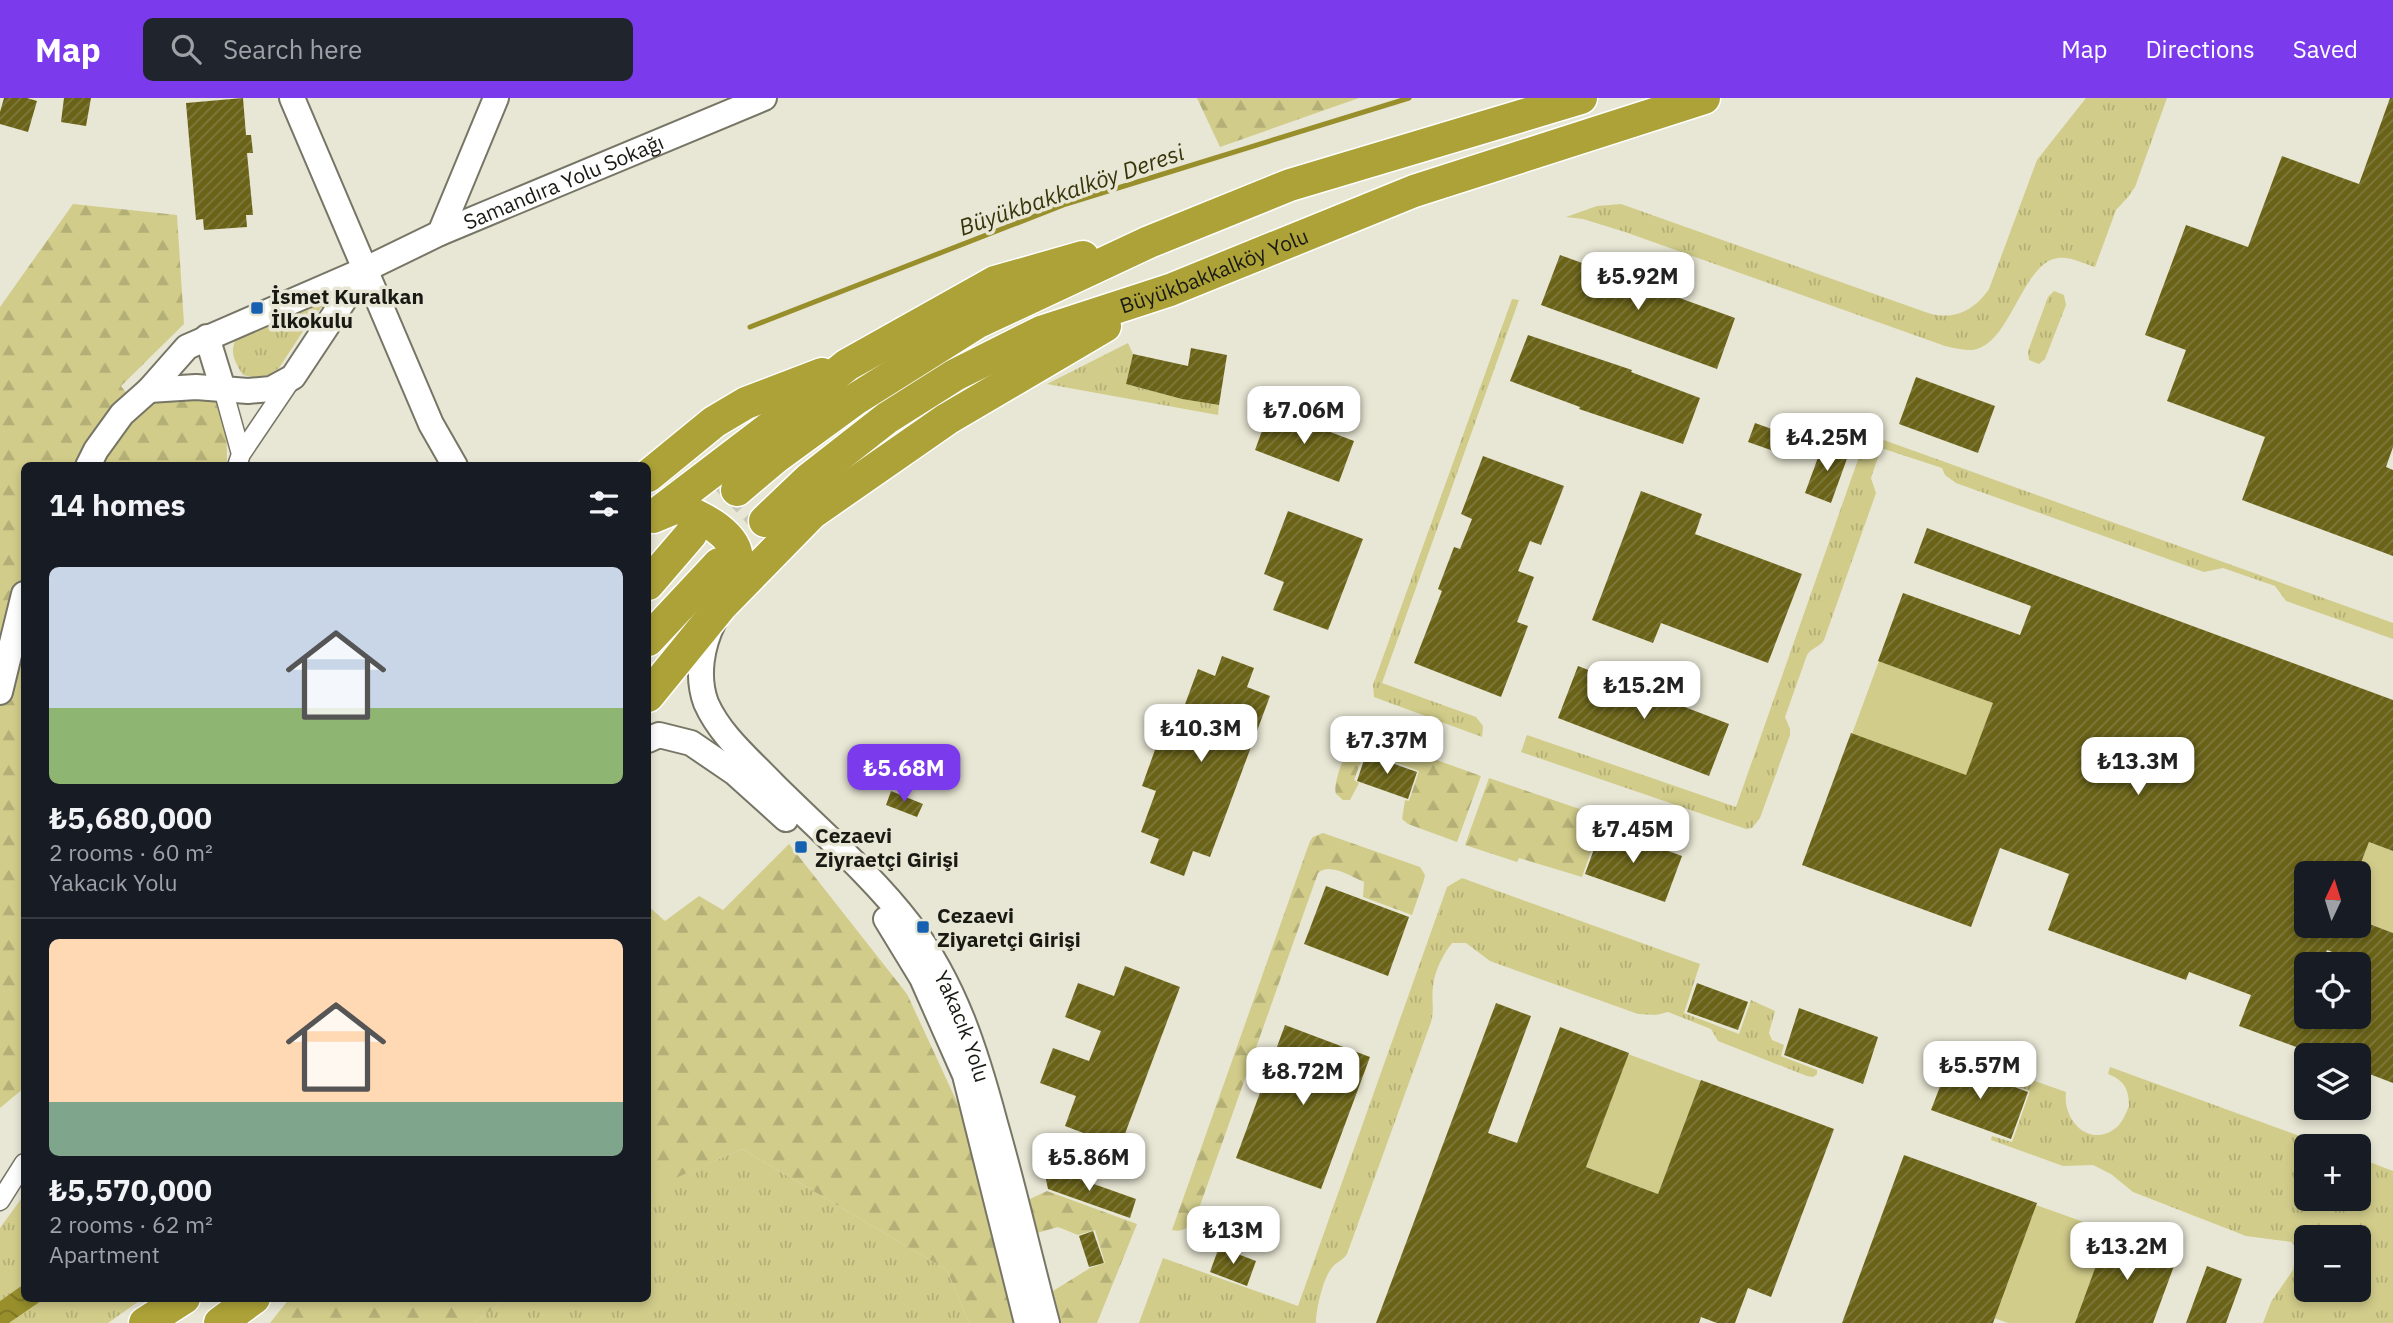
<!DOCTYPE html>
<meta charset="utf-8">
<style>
body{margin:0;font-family:"IBM Plex Sans",sans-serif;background:#20242c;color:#f1f3f6;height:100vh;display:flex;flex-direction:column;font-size:26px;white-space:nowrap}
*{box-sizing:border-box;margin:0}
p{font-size:23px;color:#9ea1a6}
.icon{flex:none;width:38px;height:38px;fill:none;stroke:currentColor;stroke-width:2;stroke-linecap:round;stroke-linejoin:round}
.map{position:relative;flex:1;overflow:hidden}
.drawer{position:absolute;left:21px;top:364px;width:630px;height:840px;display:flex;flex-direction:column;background:#171b24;border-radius:10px;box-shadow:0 4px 10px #0003}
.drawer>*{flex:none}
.needle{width:46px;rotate:4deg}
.fabs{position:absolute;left:2294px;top:763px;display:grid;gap:14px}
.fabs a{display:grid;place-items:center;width:77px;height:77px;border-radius:10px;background:#171b24;box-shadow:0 4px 10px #0003;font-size:35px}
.price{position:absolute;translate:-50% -60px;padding:0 16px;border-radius:14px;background:#fff;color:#222;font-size:23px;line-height:46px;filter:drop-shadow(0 2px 4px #0008)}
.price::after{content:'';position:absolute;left:50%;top:42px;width:21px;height:16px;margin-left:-10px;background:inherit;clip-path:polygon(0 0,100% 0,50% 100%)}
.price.current{background:#7c3aed;color:#fff}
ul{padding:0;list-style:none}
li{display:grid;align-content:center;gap:14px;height:371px;padding:0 28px}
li+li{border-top:2px solid #363941}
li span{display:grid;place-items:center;height:217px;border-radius:10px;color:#555}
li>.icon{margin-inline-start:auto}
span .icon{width:126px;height:126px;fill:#fffc;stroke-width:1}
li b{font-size:30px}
h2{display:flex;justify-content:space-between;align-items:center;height:84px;padding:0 28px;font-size:30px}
header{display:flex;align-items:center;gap:42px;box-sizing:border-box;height:98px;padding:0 35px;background:#7c3aed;color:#fff}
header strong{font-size:33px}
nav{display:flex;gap:38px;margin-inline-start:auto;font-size:24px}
.search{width:490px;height:63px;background:#20242c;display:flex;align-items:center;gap:18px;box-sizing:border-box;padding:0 24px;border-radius:10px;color:#9ea1a6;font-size:26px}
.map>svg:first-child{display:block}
</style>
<header>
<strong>Map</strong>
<div class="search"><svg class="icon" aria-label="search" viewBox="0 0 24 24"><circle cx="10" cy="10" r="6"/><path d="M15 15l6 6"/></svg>Search here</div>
<nav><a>Map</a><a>Directions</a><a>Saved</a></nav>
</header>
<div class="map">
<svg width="2393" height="1225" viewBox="0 0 2393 1225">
<defs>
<pattern id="grass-tufts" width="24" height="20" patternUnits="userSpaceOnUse" patternTransform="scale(1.75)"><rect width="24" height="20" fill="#d1cc8a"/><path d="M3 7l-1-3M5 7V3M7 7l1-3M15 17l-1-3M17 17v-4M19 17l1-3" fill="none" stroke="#b3af76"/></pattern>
<pattern id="forest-firs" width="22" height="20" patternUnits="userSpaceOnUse" patternTransform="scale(1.75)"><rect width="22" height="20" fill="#d1cc8a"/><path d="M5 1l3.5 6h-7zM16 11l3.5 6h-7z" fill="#b3af76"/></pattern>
<pattern id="water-waves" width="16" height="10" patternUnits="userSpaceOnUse" patternTransform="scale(1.75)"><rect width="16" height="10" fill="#988f2c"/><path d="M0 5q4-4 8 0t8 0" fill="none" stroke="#7b7424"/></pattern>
<pattern id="building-hatch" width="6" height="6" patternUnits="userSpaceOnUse" patternTransform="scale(1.75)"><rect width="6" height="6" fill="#6a6317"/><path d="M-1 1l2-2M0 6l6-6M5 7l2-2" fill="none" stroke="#7e793f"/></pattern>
</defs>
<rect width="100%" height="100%" fill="#e8e7d5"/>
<!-- grass -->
<path fill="url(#grass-tufts)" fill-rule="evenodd" d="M2086 0H2167L2135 89 2128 99 2116 112 2095 169C2085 166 2070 158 2058 160 2022 164 2010 249 1972 252 1963 252 1953 250 1945 248L1625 134 1583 121 1566 119 1597 108 1621 106 1928 215C1954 223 1975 212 1989 191L2037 62Z
M2054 193 2064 197 2066 207 2045 261 2039 266 2029 262 2028 253 2048 199Z
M335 195 311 221 279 270 262 281 243 277C230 257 230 251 241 230Z
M1512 201 1519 202 1382 585 1476 619 1483 628 1482 639 1374 599 1373 587Z
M1128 245 1133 256 1126 286 1183 301 1219 307 1218 317 1047 286Z
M1867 336 2393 525V541L2286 503 2275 488 2223 470 2204 474 1956 385 1945 377 1942 370 1881 350 1871 380 1876 395 1824 542C1820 549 1811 550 1807 557L1785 619 1790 631V637L1760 720 1752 730 1746 731 1521 654 1527 637 1736 709Z
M1462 780 1700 866 1684 915 1739 936 1751 902 1775 913 1769 935 1772 942 1784 947 1781 958 1817 972V976L1813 979 1807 978 1718 943 1711 931 1668 914 1656 917 1638 916 1490 863 1466 845H1452C1443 856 1434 874 1433 889 1431 901 1435 911 1431 924L1347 1156C1343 1163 1335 1164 1331 1171 1323 1181 1316 1212 1316 1225H1139L1163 1160 1298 1208 1447 789Z
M1953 954 2066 994C2062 1024 2092 1052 2118 1028 2123 1023 2126 1015 2129 1008 2129 991 2124 982 2108 976L2110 969 2327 1048H2306V1101H2359V1060L2393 1073V1225H2263L2271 1204 2293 1172 2297 1152 2292 1144 2246 1138 2133 1094 2111 1076 2093 1067 2063 1068 1991 1042 1992 1038 2012 1044 2030 993 1949 963ZM2306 1139H2359V1192H2306Z
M742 1051 947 1172 969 1225H474L507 1201 648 1200V1098L668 1083Z
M24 1097V1186L0 1203V1130Z
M44 1201H142L108 1225H9Z"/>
<!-- forest -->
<path fill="url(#forest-firs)" d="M1197 0H1359L1220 49Z
M73 106 177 117 184 226 121 288 140 313 179 291 226 299 227 367 24 368V990L0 1010V209Z
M1367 637 1481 678 1457 744 1408 726 1402 721 1405 702 1409 703 1419 673 1365 653 1354 682 1359 685 1350 702H1343L1336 696C1332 686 1347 647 1356 640 1360 637 1362 638 1367 637Z
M1489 680 1603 719 1582 779 1519 760 1517 764 1465 747Z
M1323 735 1420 769 1425 777 1424 782 1412 817 1363 799 1364 784C1351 779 1330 764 1318 775L1197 1116C1191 1127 1186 1135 1172 1132L1310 743 1313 739Z
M789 746 907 896 963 1017 1014 1225H969L947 1172 742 1051 669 1083 648 1098V808L665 823 699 798 723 812Z
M1047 1093 1137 1126 1097 1225H1061L1053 1193 1090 1170 1105 1165 1095 1132 1078 1137 1058 1129 1037 1135 1028 1102Z
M289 1201V1200L507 1201 474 1225H270Z"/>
<!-- pitch -->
<path fill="#d1cc8a" d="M1879 563 1993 605 1966 678 1852 636Z
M2369 744 2393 753V835L2359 822V775H2357Z
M1628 956 1701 983 1658 1096 1586 1069Z
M2036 1107 2109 1133 2075 1225H2008L1994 1220Z"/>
<!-- water -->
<path fill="url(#water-waves)" d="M24 1186V1200L44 1201 9 1225H0V1203Z"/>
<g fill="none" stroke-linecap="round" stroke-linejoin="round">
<!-- stream -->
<path stroke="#988f2c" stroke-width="5" d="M750 229 1066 106 1409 0"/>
</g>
<!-- building -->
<path fill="url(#building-hatch)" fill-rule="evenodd" d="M4 0H27L37 3 28 34 0 26V14Z
M64 0H91L86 28 61 24Z
M243 0 246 37H251L253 55H247L253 117H246L247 129 204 132 203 121 196 122 186 5Z
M2390 0H2393V349L2386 369 2393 372V458L2242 402 2265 339 2167 303 2186 252 2145 237 2186 127 2248 149 2282 58 2359 86Z
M1560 157 1735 220 1717 271 1541 207Z
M1528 237 1632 272 1631 274 1700 300 1683 346 1579 311 1580 309 1510 283Z
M1191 250 1227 257 1219 307 1182 301 1126 286 1133 256 1188 268Z
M1916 279 1995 308 1978 355 1899 326Z
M1270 311 1354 343 1339 384 1255 352Z
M1755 325 1791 338 1785 357 1748 344Z
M1823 346 1849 355 1831 405 1805 395Z
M1483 358 1564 388 1541 447 1530 443 1518 473 1534 479 1517 524 1528 528 1501 599 1414 565 1442 493 1438 491 1454 449 1460 451 1472 421 1461 416Z
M1641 393 1702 416 1695 436 1802 476 1768 565 1661 525 1653 545 1592 522Z
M1288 413 1363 441 1328 532 1273 512 1284 484 1264 476Z
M1927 430 2393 602V753L2369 744 2357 775H2306V828H2359V822L2393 835V985L2359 972V957H2318L2239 928 2251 897 2189 874 2186 882 2048 832 2069 776 2000 750 1971 829 1802 767 1851 635 1966 677 1993 605 1878 563 1903 495 2020 537 2031 508 1914 465ZM2327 852 2359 864V919H2306V866H2322Z
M1222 558 1254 570 1247 589 1270 598 1210 759 1193 753 1184 778 1150 765 1159 741 1141 734 1156 693 1142 688 1165 624 1177 628 1198 571 1215 578Z
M1578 568 1729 626 1709 678 1558 620Z
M1366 656 1417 674 1408 701 1357 683Z
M891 693 923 706 917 719 886 707Z
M1602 729 1682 758 1665 804 1585 776Z
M1326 788 1409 819 1388 878 1304 846Z
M1125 868 1180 889 1120 1049 1065 1028 1076 998 1040 985 1053 950 1089 963 1101 933 1065 919 1078 885 1114 898Z
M1697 885 1748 904 1738 932 1687 914Z
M1496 905 1531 918 1488 1035 1517 1045 1560 929 1629 955 1586 1069 1658 1096 1701 982 1834 1031 1771 1199 1748 1190 1735 1225H1717L1701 1219 1699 1225H1376Z
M1799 910 1878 939 1863 986 1784 957Z
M1285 927 1370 959 1321 1091 1236 1060Z
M1949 965 2028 994 2011 1041 1931 1012Z
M1904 1057 2037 1105 1993 1225H1842Z
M1043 1068 1136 1101 1130 1120 1048 1091Z
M2109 1132 2178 1157 2153 1225H2075Z
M1093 1133 1104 1165 1089 1169 1079 1138Z
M1219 1149 1256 1163 1247 1188 1210 1174Z
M2207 1168 2242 1181 2226 1225H2186Z"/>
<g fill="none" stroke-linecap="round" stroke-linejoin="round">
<!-- highway-tunnel -->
<path stroke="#c9c8b8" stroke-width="32" stroke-dasharray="32 16" stroke-linecap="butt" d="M691 436 737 392
M719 466 765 423"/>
<defs>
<path id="street" d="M223 291 241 356
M237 368 241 356 291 282
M0 1103 24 1065"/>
<g id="secondary">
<path d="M292 0 431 326 455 368"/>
<path d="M440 135 496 0"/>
<path d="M207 239 223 291"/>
<path d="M149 292 196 289 248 293 271 291 293 279 364 172"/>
<path id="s1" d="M88 368 96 352 122 316 149 292 187 249 364 172 440 135 764 0"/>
<path id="s2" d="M714 523C702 547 696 578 706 605 720 637 749 661 773 686 819 732 870 775 910 827 955 886 976 954 995 1025 1014 1091 1029 1158 1047 1225"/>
<path d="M0 594 24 496"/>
<path d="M648 642 659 637 691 645 735 675 786 721"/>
<path d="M886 821 922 880 965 977 1027 1225"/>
</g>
<g id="highway">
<path d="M648 378 714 324 746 305 822 276"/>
<path d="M737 392 776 359 854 302 978 224 1149 144 1290 87 1581 0"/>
<path d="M654 418 772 328 847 267 995 184 1083 159"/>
<path d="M653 419 677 409C699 418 743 437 736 468 734 478 728 489 725 500"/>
<path id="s3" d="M765 423 809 381 887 320 955 277 1041 234 1170 192 1414 93 1704 0"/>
<path d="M648 486 691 436"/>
<path d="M648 542 719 466"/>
<path d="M648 598 722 507 812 415 947 321 1105 228"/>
<path d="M145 1225 184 1200"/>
<path d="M220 1225 254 1200"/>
</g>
</defs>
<!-- street casing -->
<use href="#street" stroke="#777666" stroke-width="21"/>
<!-- secondary casing -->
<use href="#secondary" stroke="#777666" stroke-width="28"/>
<!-- highway casing -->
<use href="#highway" stroke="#fff" stroke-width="35"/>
<!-- street -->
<use href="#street" stroke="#fff" stroke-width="18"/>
<!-- secondary -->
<use href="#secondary" stroke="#fff" stroke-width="24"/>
<!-- highway -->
<use href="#highway" stroke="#aca238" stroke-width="32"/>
</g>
<!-- markers -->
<g fill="#1560b0" stroke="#e8e7d5" stroke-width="2.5">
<rect x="250" y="203" width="14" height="14" rx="3.5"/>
<rect x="794" y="742" width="14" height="14" rx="3.5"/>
<rect x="916" y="822" width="14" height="14" rx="3.5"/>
</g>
<g text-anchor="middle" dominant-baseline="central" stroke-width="7" stroke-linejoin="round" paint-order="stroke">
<!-- street labels -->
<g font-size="21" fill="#1a1a14" stroke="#e8e7d5">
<text stroke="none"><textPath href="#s1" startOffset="567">Samandıra Yolu Sokağı</textPath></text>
<text stroke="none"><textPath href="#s3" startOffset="520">Büyükbakkalköy Yolu</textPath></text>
<text stroke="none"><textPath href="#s2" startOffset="502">Yakacık Yolu</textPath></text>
</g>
<!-- poi labels -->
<g font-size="21" font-weight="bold" fill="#1a1a14" stroke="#e8e7d5" text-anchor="start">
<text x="271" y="198">İsmet Kuralkan<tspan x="271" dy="24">İlkokulu</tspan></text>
<text x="815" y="737">Cezaevi<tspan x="815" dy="24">Ziyraetçi Girişi</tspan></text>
<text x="937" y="817">Cezaevi<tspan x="937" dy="24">Ziyaretçi Girişi</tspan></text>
</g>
<!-- water labels -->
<g font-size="23" font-style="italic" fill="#38340a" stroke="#e8e7d5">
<text transform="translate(1071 91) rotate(-19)">Büyükbakkalköy Deresi</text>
</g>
</g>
</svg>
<div class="fabs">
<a><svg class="needle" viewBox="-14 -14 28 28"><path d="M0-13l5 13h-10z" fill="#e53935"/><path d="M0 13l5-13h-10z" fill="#9ea1a6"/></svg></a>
<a><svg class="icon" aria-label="locate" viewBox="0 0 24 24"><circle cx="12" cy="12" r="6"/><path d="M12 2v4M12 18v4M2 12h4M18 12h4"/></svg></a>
<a><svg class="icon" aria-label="layers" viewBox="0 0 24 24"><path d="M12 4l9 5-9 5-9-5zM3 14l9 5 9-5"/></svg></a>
<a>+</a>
<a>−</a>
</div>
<b class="price" style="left:1638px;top:214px">₺5.92M</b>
<b class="price" style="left:1304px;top:348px">₺7.06M</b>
<b class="price" style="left:1827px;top:375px">₺4.25M</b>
<b class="price" style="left:1644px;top:623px">₺15.2M</b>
<b class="price" style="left:1201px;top:666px">₺10.3M</b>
<b class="price" style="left:1387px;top:678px">₺7.37M</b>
<b class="price" style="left:2138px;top:699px">₺13.3M</b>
<b class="price current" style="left:904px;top:706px">₺5.68M</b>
<b class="price" style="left:1633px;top:767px">₺7.45M</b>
<b class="price" style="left:1980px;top:1003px">₺5.57M</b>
<b class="price" style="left:1303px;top:1009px">₺8.72M</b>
<b class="price" style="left:1089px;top:1095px">₺5.86M</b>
<b class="price" style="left:1233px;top:1168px">₺13M</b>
<b class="price" style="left:2127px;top:1184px">₺13.2M</b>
<section class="drawer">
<h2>14 homes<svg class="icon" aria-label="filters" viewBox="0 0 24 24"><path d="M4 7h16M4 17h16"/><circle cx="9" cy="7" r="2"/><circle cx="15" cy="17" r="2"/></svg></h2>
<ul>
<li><span style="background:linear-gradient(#c9d6e8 65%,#8fb573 0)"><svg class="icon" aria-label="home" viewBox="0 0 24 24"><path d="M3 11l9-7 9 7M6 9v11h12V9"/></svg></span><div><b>₺5,680,000</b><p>2 rooms · 60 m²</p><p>Yakacık Yolu</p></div></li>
<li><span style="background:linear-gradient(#ffd9b3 75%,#7fa58c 0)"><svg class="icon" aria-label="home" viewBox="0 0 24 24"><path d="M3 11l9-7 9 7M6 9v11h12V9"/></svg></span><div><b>₺5,570,000</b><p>2 rooms · 62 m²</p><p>Apartment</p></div></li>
</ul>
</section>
</div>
